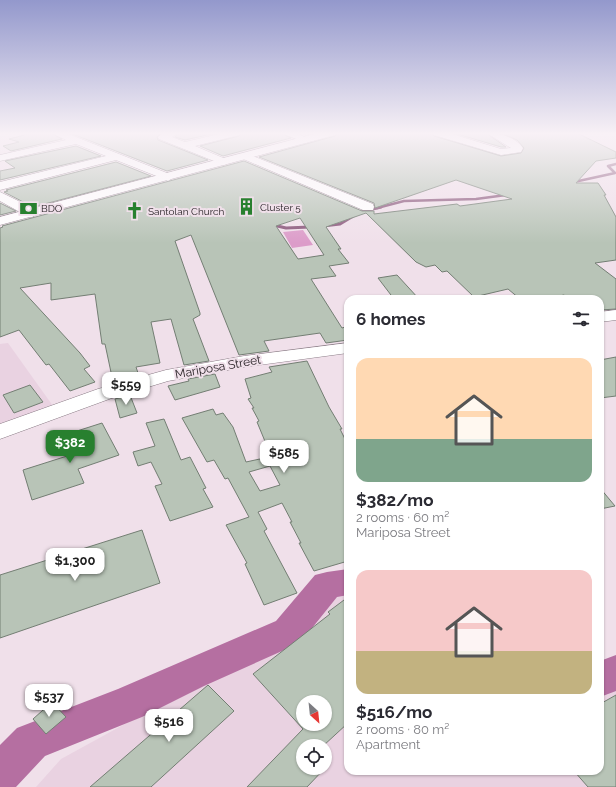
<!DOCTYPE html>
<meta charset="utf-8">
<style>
body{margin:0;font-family:Raleway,sans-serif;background:#f2f2f3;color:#2b2b33;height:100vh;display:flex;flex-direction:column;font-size:15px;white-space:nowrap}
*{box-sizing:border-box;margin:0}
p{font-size:13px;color:#7c7c81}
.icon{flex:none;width:22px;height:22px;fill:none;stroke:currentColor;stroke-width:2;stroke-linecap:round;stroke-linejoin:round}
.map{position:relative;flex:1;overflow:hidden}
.drawer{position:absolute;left:344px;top:295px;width:260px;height:480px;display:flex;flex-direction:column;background:#fff;border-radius:12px;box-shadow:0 1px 3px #0004}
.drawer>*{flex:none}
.needle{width:26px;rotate:153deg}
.controls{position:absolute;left:296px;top:695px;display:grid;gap:8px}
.controls a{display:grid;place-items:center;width:36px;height:36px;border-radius:50%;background:#fff;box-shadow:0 1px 3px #0004;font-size:20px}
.price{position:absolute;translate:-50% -34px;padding:0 9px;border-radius:8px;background:#fff;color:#222;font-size:13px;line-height:26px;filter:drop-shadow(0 1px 2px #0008)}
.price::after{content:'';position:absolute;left:50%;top:24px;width:12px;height:9px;margin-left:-6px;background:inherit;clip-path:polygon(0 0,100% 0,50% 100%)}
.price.active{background:#28802f;color:#fff}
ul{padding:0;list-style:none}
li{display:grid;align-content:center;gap:8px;height:212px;padding:0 12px}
li span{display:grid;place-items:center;height:124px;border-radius:12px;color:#555}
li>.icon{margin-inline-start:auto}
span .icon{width:72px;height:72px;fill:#fffc;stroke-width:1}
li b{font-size:17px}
h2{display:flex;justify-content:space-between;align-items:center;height:48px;padding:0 12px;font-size:17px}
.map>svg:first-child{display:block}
</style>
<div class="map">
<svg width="616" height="787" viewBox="0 0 616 787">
<rect width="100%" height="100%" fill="#f0e0ea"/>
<!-- built -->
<path fill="#e9d2e1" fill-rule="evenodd" d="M8 343 53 406 0 425V344Z
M348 587V771H600V687L616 679V787H36L61 759 205 680 275 645 314 619 317 607 342 588ZM303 702H325V724H303ZM303 746H325V768H303Z"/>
<!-- green -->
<path fill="#dc9cc9" d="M303 230 313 245 292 248 283 232Z"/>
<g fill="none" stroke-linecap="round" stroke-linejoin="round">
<!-- stream-far1 -->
<path stroke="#8b587c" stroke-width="2.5" d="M574 182 615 173 608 166 616 164
M377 208 404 201 476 199 506 195"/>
<!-- stream -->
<path stroke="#8b587c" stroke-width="3" d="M361 212 381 207
M273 225 286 228 310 227
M323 226 340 224 355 215"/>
<!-- river -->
<path fill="#b56fa1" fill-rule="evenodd" d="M348 569V595L337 597 300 643 204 686 142 717 45 756 16 787H0V745L17 728 118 689 276 621 315 575 327 572Z
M616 655V691L600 697V661Z"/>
</g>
<!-- building -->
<path fill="#b8c4b7" stroke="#737e73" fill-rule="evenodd" d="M32 133H51L62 139 11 151 3 146 19 142 9 139Z
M70 133H161L157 137 158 140 208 160 167 171Z
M178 133H216L185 140 175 137Z
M241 133H281L291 138 223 156 200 146 239 136Z
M338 133H432L434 136 501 156 521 153 524 148 517 140 501 133H577L616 152V158L596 161 576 183H598L606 195H604L616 217V260L595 263 616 279V309L600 310V299H569L564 295 544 299H520L508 289 474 297 447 271 442 272 435 265 426 267 416 262 366 213 326 227 341 249H338L349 263 329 266 336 276 311 279 342 328 348 326V340L326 343 320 333 264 341 269 351 239 355 191 235 175 241 200 313V315L193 319 209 361 184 365 171 319 151 322 160 363 136 367 138 373 112 377 105 344H102L95 294 51 300V283L20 288 80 353 90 366 84 369 95 382 70 391 49 364 46 365 19 330 0 337V228L3 227 2 226 244 161 362 211H374V214L457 204 460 206 512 199 456 180 375 208 374 203 259 157 335 136ZM300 218 324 255 298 259 276 226Z
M454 133H486L506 147H501Z
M76 146 101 156 0 180V171L15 168 5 161Z
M116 162 151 176 33 207 4 192 8 191 6 190Z
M0 203 16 211 0 215Z
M397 275 419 299H394L378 278Z
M616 357V396L600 398V360Z
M307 361 329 407 342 429H340L348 445V561L314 571 299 543H301L290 522H292L282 503 258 512 267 529 264 531 297 593 264 605 245 564 247 563 226 525 249 517 228 478 225 479 214 460 207 462 182 418 213 409 216 415 223 413 233 427 246 462 269 457 266 452 269 451 257 422 259 421 252 408H254L248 399 251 398 245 379 272 372 269 367ZM270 466 280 485 260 491 249 472Z
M215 374 220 387 175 400 168 386 189 381 188 379Z
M30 385 43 402 14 413 3 395Z
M130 395 137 413 120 418 115 399Z
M164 419 181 460 190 457 206 488 203 489 213 507 170 521 155 486 162 484 151 462 138 466 133 452 155 446 146 423Z
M102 423 119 455 78 469 84 483 32 500 23 470 86 450 77 431Z
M600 488 615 506 600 509Z
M142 530 160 583 0 638V575Z
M348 597V723L323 746H303V768H325L307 787H247L303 729 253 674 330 614 328 612ZM303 702H325V724H303Z
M208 685 234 711 151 787H90Z
M616 695V787H588L574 771H600V704Z
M52 702 66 717 46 734 33 719Z"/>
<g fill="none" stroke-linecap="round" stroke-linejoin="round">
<defs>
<path id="minor" d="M52 133H66L172 175 174 177 168 181 164 179 116 160 0 190V182L106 156 76 144 0 161V155L66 140Z
M164 133H177L172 137 185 142 223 133H240L239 135 195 146 228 160 230 162 224 165 159 139 158 137Z
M282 133H296L311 140 306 143Z
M433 133H449L501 149 511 148 487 133C500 133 515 137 523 148L521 152 501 155 434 135Z
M245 153 373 204 374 207 373 210H363L241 158 240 156 241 154Z
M0 192 37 210 39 213 32 217 27 216 0 201Z
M616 310V320L600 322V312Z
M348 343V353L244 367 168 381 112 398 0 439V424L98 389 166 370 244 356Z"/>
<path id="major" d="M318 133H337L335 135 0 225V217Z"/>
</defs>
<!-- minor casing -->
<use href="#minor" stroke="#887a84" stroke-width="1"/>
<!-- major casing -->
<use href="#major" stroke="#887a84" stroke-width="1"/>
<!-- minor -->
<use href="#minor" fill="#fff" fill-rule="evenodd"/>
<!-- major -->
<use href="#major" fill="#fff" fill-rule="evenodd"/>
</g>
<!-- sky -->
<linearGradient id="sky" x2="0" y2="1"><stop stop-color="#9398cc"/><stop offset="0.55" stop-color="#f8f1f6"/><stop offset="1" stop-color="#f8f1f6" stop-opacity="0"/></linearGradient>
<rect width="616" height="243" fill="url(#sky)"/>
<!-- icons -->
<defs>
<symbol id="building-bare" viewBox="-9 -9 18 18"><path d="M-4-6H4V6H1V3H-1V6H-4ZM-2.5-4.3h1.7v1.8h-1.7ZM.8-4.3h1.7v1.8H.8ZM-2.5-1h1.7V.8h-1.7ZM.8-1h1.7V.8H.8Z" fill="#28802f" stroke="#f0e0ea" stroke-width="2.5" paint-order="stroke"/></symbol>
<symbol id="bank-bare" viewBox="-9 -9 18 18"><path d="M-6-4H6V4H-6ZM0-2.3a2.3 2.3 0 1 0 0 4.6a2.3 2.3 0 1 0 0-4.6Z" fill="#28802f" stroke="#f0e0ea" stroke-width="2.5" paint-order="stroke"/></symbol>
<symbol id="church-bare" viewBox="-9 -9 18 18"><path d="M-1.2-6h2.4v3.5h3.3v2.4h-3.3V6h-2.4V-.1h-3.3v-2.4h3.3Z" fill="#28802f" stroke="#f0e0ea" stroke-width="2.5" paint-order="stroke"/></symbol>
</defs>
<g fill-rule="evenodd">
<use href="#building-bare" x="234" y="194" width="25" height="25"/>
<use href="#bank-bare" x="16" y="196" width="25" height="25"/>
<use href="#church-bare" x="122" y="198" width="25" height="25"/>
</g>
<g text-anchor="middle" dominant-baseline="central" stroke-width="4" stroke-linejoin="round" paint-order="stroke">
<!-- far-poi labels -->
<g font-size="10" fill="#292327" stroke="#f0e0ea" text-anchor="start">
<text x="260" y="207">Cluster 5</text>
<text x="41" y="208">BDO</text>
<text x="148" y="211">Santolan Church</text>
</g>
<!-- street labels -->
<g font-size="12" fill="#292327" stroke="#f0e0ea">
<text transform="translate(218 367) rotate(-10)">Mariposa Street</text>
</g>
</g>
</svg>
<div class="controls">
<a><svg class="needle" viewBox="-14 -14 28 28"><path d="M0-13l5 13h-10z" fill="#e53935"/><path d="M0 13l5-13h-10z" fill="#7c7c81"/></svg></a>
<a><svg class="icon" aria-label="locate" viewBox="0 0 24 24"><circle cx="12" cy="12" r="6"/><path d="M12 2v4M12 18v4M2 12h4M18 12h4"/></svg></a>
</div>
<b class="price" style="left:126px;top:406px">$559</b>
<b class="price active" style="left:70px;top:464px">$382</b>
<b class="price" style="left:284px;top:474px">$585</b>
<b class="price" style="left:75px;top:582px">$1,300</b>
<b class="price" style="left:49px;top:718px">$537</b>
<b class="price" style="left:169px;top:743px">$516</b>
<section class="drawer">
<h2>6 homes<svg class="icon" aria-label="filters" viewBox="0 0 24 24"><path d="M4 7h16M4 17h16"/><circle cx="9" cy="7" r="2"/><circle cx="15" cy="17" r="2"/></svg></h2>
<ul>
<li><span style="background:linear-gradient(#ffd9b3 65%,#7fa58c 0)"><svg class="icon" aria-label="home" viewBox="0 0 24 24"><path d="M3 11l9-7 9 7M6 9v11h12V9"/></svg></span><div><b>$382/mo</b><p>2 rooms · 60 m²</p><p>Mariposa Street</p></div></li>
<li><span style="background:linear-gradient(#f6c9c9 65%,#c2b280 0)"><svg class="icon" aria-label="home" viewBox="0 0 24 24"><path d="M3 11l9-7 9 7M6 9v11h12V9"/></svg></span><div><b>$516/mo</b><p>2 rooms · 80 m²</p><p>Apartment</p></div></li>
</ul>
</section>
</div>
